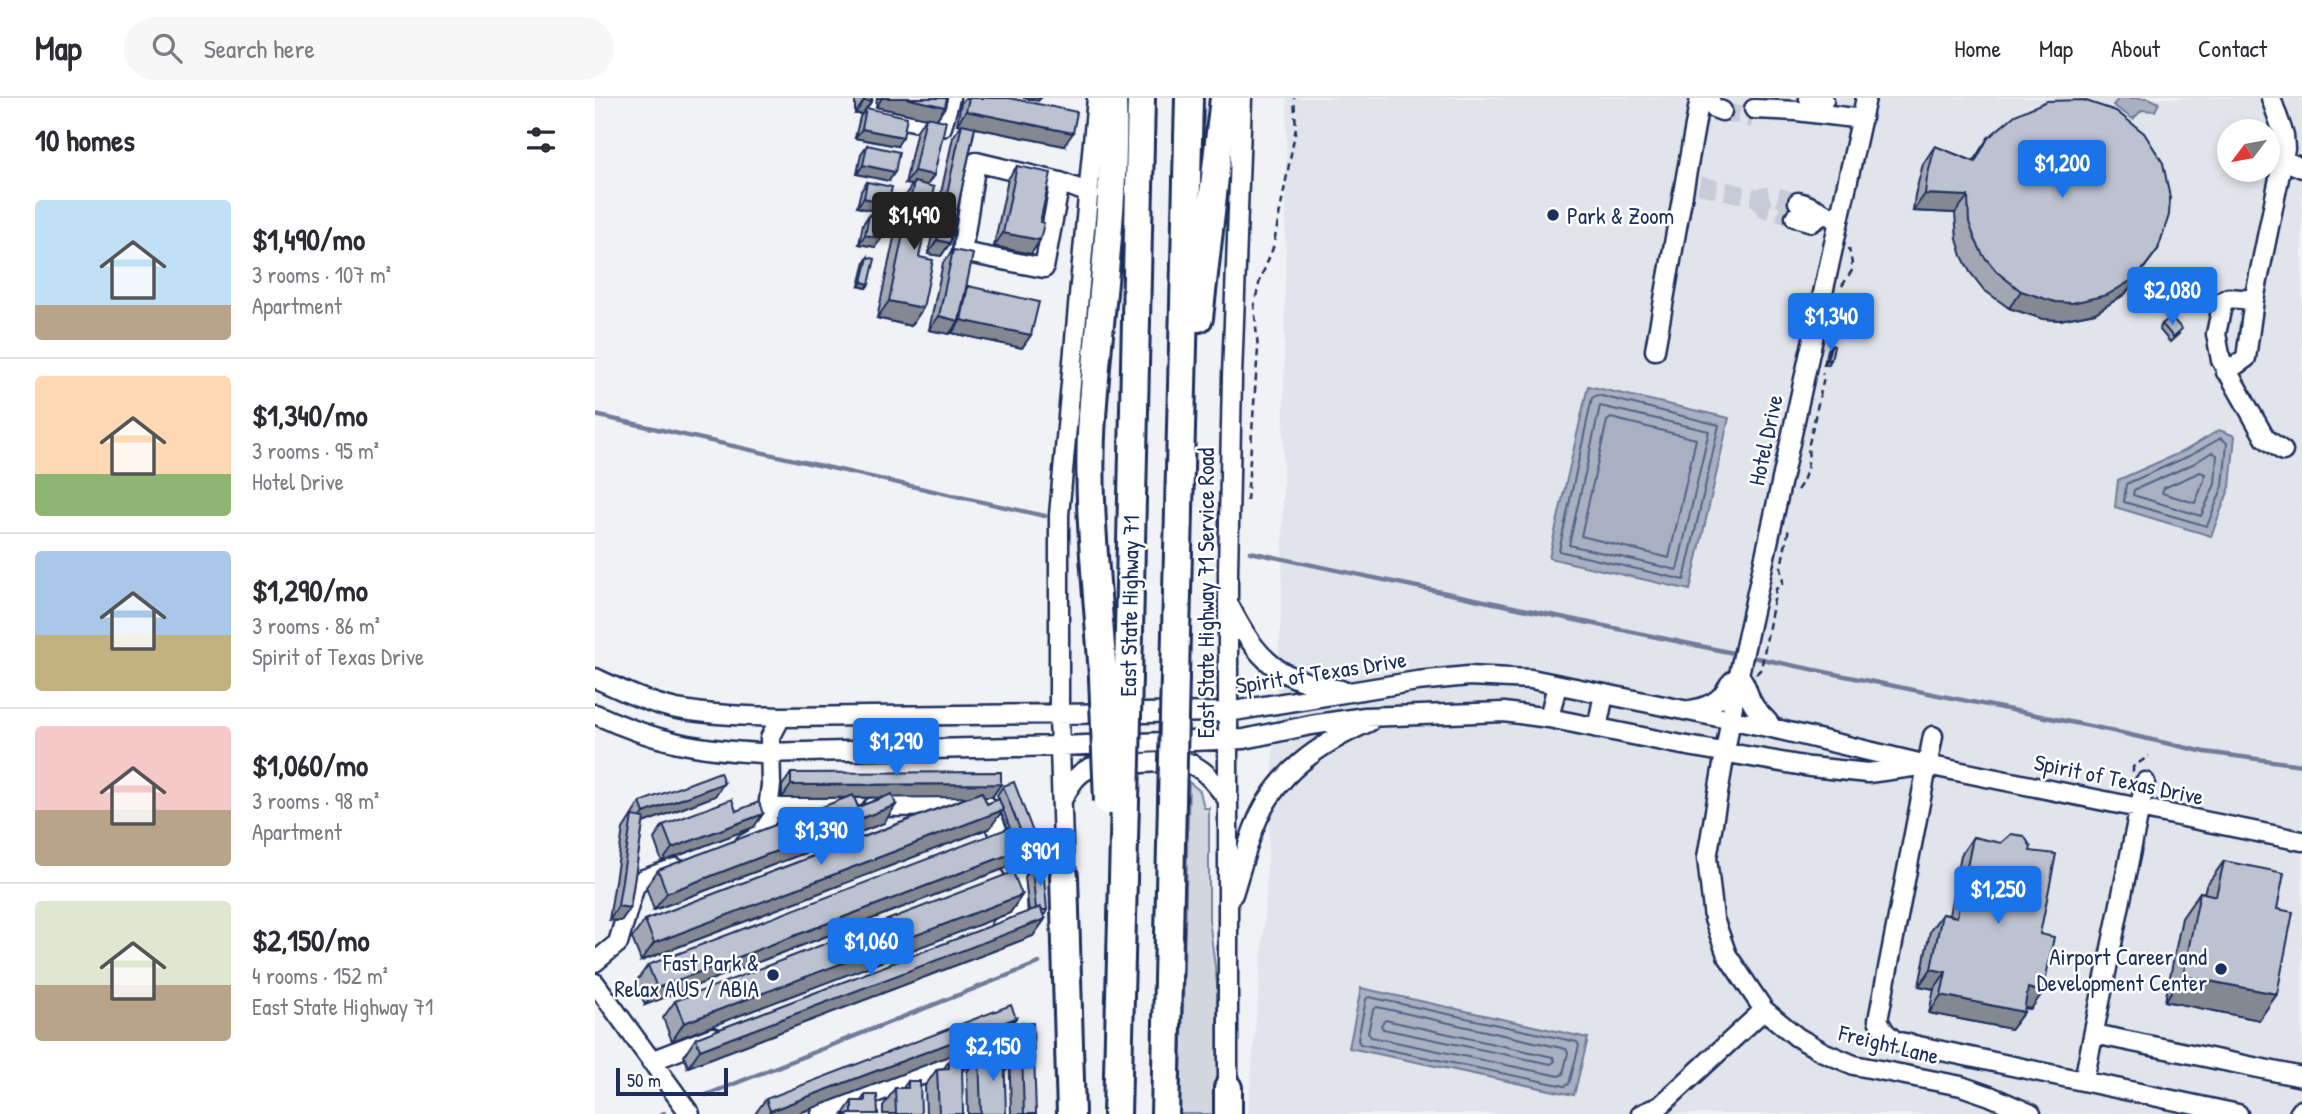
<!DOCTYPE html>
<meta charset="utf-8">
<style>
body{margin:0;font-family:"Patrick Hand",sans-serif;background:#f7f7f7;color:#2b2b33;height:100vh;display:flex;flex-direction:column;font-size:26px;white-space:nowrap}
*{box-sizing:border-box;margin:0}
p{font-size:23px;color:#7c7c81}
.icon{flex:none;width:38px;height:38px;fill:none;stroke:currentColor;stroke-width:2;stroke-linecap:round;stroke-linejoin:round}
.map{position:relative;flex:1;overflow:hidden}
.drawer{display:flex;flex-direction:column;background:#fff;width:595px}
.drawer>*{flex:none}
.needle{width:46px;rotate:238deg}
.buttons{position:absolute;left:1622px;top:21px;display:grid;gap:14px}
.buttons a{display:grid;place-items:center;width:63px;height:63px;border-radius:50%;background:#fff;box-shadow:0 4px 10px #0003;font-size:35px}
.scale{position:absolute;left:21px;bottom:18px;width:112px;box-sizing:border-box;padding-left:7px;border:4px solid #1b2f5e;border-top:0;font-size:19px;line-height:24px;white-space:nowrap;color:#1b2f5e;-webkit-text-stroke:5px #fff;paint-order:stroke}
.price{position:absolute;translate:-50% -60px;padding:0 16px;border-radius:7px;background:#1a73e8;color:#fff;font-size:23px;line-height:46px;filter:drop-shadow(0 2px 4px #0008)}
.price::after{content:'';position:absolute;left:50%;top:42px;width:21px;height:16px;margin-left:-10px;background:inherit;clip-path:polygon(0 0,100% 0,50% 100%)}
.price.selected{background:#222;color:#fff}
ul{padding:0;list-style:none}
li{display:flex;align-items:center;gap:21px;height:175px;padding:0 35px}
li+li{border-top:2px solid #e1e1e2}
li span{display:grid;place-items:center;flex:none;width:196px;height:140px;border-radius:7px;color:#555}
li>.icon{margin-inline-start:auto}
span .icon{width:84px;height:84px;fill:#fffc;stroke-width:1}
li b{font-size:30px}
h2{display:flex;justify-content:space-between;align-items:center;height:84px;padding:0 35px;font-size:30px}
header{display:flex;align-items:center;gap:42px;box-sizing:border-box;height:98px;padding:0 35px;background:#fff;border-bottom:2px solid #e1e1e2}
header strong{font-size:33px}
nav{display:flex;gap:38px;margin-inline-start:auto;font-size:24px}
.search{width:490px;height:63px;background:#f7f7f7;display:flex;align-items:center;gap:18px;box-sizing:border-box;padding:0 24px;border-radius:38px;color:#7c7c81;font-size:26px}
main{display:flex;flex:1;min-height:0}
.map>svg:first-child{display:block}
</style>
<header>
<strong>Map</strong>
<div class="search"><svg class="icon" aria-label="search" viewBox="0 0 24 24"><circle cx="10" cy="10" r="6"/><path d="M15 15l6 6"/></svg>Search here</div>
<nav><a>Home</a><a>Map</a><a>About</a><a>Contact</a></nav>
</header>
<main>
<section class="drawer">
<h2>10 homes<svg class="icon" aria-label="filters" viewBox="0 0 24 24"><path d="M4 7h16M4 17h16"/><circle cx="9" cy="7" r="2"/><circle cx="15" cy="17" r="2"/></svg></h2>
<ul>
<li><span style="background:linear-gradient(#bfe0f5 75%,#b9a48a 0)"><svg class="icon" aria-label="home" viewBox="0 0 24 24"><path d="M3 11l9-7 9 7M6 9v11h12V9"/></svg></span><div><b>$1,490/mo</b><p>3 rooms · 107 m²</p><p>Apartment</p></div></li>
<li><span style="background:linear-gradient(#ffd9b3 70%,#8fb573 0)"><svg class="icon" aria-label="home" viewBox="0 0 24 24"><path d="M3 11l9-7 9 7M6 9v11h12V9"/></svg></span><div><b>$1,340/mo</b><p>3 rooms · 95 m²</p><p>Hotel Drive</p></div></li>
<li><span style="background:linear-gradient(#a9c7e8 60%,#c2b280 0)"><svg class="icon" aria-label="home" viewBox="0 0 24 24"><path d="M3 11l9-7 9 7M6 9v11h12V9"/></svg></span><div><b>$1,290/mo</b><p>3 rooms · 86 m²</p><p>Spirit of Texas Drive</p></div></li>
<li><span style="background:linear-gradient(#f6c9c9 60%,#b9a48a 0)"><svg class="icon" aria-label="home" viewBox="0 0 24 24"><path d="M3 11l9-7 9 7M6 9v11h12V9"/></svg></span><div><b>$1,060/mo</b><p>3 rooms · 98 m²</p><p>Apartment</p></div></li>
<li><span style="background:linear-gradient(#dfe7d0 60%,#b9a48a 0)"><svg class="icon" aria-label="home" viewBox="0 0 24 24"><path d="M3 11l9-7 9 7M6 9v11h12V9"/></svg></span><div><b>$2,150/mo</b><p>4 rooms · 152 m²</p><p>East State Highway 71</p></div></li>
</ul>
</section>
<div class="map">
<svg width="1707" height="1016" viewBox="0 0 1707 1016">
<rect width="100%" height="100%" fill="#f1f2f5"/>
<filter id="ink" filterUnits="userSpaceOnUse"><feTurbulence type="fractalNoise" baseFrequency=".0143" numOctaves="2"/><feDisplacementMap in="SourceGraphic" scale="14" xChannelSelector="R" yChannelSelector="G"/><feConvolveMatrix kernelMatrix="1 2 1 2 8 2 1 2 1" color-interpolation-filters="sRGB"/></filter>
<g filter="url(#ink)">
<!-- built -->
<path fill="#e1e4ea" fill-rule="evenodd" d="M692 0H1707V1016H653L669 829 687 495ZM1634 33H1673V72H1634Z"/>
<!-- green -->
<path fill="#d2d6df" stroke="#76829e" stroke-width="2" d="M594 684 605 693 609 710H614V821L622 885 623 1016H585Z"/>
<!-- water -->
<path fill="#a8b0c2" stroke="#707c9a" stroke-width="2" d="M1524 0H1554L1564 5 1560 13 1547 12 1538 21 1518 7Z
M993 288 1134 320 1095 492 954 460Z
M1624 332 1640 338 1635 389 1616 438 1520 409 1523 382 1591 352Z
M766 890 993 940 979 997 754 950Z"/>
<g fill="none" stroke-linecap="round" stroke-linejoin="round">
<!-- shore -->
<path stroke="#536386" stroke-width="2" d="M1002 297 1124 327 1089 482 964 453 997 300Z
M1005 308 1114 333 1082 472 974 447Z
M1016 320 1101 341 1074 460 986 438 1012 323Z
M1626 340 1632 345 1628 388 1612 428 1529 404 1531 386 1594 358Z
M1617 354 1622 357 1620 386 1606 418 1538 397 1539 392 1598 366Z
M1605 374 1610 376 1609 383 1600 405 1567 395 1569 390Z
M774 899 982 944 984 948 974 986 970 988 765 946 763 942 771 901Z
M782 909 971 951 973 955 968 976 964 978 776 939 773 935 778 912Z
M790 922 958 959 960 963 956 966 788 931 786 927Z"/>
<!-- stream -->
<path stroke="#707c9a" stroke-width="4.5" d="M0 317 450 418
M655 454 1143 556
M1152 558 1509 631 1610 654 1707 667
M111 997 444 865
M67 1016 69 1015"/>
<!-- minor-tunnel -->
<path stroke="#c6cbd7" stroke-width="18" stroke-dasharray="18 9" stroke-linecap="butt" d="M1160 0H1161
M1127 13 1158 21
M1104 87 1162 100 1175 97 1203 104
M1162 100 1170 111 1200 119"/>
<defs>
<path id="minor" d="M278 0 276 14 347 29 355 0
M1113 0 1119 10 1127 13
M1214 0 1221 3 1229 2
M1271 0 1141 590 1112 760 1119 821 1132 857 1169 912 1202 939 1228 954 1259 967 1366 988 1395 998 1436 1016
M1159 11 1202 13 1267 21
M1688 62 1707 70
M465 84 449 170 367 154 381 64 465 84 494 95
M1203 104C1220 108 1228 117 1244 122
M1200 119 1217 124 1227 117
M1659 202 1633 200 1628 203 1621 236 1626 262 1670 340 1688 353
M1060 252 1105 0
M1631 274 1651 260 1659 202 1690 51 1689 37 1676 0
M635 509C663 563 683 582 746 592
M1144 577C1154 589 1151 596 1159 608 1164 616 1173 621 1177 630
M0 580C26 592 53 605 82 611 116 617 151 618 186 619L633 614 822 583 874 578 936 581 1177 630 1332 667 1707 743
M1095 612C1108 610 1123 605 1130 593 1134 587 1135 584 1141 580
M0 616C58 643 103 652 167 655L465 648 649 641 716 627 770 619 909 614 954 620 1087 647 1215 669 1273 675 1325 668
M954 620 962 587
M1002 630 1009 596
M1338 638 1283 922 1290 934 1300 943 1643 1016
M467 702C477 684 483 672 504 667L588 663C609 669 620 685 633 702
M278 709 392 708 421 778 423 823 406 829
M173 710 250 709
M150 746 162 739 172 720 176 687 175 640 186 619
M469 778 464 617V417L502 0
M638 796C645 774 651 751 659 730 679 676 724 646 774 624
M0 864 23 845 40 787 49 781 80 770
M0 885 95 1016
M1499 936 1707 979
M56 963 118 939
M1489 982 1550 684
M633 990V474L637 279 647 0
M226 1016 380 956 405 959V964
M1046 1016 1065 1008 1169 912
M1704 1016 1707 1012"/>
<path id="highway" d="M604 220 629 0
M580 577 594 0
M533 578 546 0
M508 579C503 493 491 405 497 319 504 213 521 107 518 0
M469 778 476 1016
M633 990V1016
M522 1016 530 703
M570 1016 577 703"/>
</defs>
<!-- minor casing -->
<use href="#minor" stroke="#1b2f5e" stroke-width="23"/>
<!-- highway casing -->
<use href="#highway" stroke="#1b2f5e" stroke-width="32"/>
<!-- path -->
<path stroke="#1b2f5e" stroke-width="2.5" stroke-dasharray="7 5" stroke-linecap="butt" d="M1247 188 1258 171 1254 150
M1202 392C1211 382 1215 363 1213 350L1229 279 1227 275
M652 403 663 251 659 207 665 182 678 150 701 30 699 0
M1161 576 1166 571 1181 491 1188 485 1186 469 1194 430
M1538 674V669L1554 658"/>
<!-- minor -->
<use href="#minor" stroke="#fff" stroke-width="18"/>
<!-- highway -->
<use href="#highway" stroke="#fff" stroke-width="26"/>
<defs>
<path id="highway-bridge" d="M508 579 513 703
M530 703 533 578
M577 703 580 577"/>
</defs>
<!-- highway-bridge casing -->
<use href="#highway-bridge" stroke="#1b2f5e" stroke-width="32" stroke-linecap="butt"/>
<!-- highway-bridge -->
<use href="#highway-bridge" stroke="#fff" stroke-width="26"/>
</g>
<!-- wall -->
<path fill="#a2a7b3" stroke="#1b2f5e" stroke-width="2" fill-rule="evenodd" d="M260 0H277L272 10 302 48 260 40 265 19 267 16H260Z
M282 0H352L350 9 342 21 339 77 332 87 324 159 328 210 316 228 282 220 307 102 317 87 310 86 322 32 331 20 281 9Z
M370 0H414L469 48 380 30 355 145 346 158 333 156 358 39 366 27 362 26 366 5Z
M1393 40 1563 151 1530 196 1500 215 1465 222 1448 221 1414 210 1389 192 1375 174 1367 158 1362 141 1360 115 1318 113 1320 97 1328 66 1340 48 1378 63Z
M272 47 294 83 262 76 266 56Z
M422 68 445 124V142L436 156 399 148 413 81Z
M272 84 293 106 287 115 262 109 266 93Z
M274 117 280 149 264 146 268 126Z
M358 152 370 193 373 188 436 237 427 250 357 235 358 232 354 236 334 232 348 165Z
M273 159 274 186 271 190 264 188 270 164Z
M1567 226 1584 236 1575 244 1564 231Z
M1236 247 1233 267 1229 266 1233 252Z
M196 675 406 686 397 699H389L392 706 404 701 402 697 408 688 441 767 430 771 406 706 395 730 46 863 37 840 50 822 373 699H298L289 725 59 812 51 789 63 772 253 700H187V688ZM288 699 263 709 259 700Z
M120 698 48 725 35 810 26 823 14 822 28 731 45 704Z
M141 713 159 729 67 764 59 741 68 727Z
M1378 739 1435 753 1445 836 1436 911 1429 910V914L1416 931 1334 915 1339 891 1324 888 1335 833 1347 816 1354 817 1366 757Z
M1629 763 1682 811V896L1664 922 1570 903 1587 820 1605 794 1609 795 1611 788Z
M411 770 50 907 41 884 53 867Z
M437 770 452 812 449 818 450 821 438 838 93 969 89 958 101 940 434 814 430 779Z
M427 797 415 815 77 943 68 920 80 903Z
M426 925 441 1016H416L414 943Z
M409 937 202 1016H160L171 1001Z
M397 951 411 1016H373L372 974 384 957H393Z
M354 963 368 1016H331L330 988 342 971 349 970Z
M313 983 326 1016H288V1008L300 990H308Z
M270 997 283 1016H248L257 1003H266Z"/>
<!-- shaded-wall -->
<path fill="#848892" stroke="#1b2f5e" stroke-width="2" d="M287 0H311L350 9 341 22 281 9Z
M428 0H446L443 3Z
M269 3H277L267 16H260Z
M371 13 478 35 469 48 362 26Z
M267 31 308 39 302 48 260 40Z
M268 67 300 74 294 83 262 76Z
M319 73 339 77 330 90 319 84 317 87 310 86Z
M1330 96 1373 98 1360 115 1318 113Z
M269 100 293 106 287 115 262 109Z
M408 135 445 142 436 156 399 148Z
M270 137 287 140 280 149 264 146Z
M342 142 355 145 346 158 333 156Z
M1563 151 1530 196 1500 215 1465 222 1448 221 1414 210 1426 193Z
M267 184 274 186 271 190 264 188Z
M294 203 328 210 316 228 282 220Z
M344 218 364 223 354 236 334 232Z
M366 222 436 237 427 250 357 235Z
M1232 262H1236L1233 267 1229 266Z
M129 685 120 698 40 728 49 715Z
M406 686 397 699 187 700 196 687Z
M301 707 289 725 59 812 72 795Z
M408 712 395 730 46 863 59 845Z
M168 716 159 729 67 764 77 750Z
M423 753 411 770 50 907 62 890Z
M447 758 441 767 430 771 437 762Z
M427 797 415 815 77 943 89 925Z
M23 808 35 810 26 823 14 822Z
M450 821 438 838 93 969 105 952Z
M1336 871 1351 874 1339 891 1324 888Z
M1588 878 1682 896 1664 922 1570 903Z
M1433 890 1448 894 1436 911 1421 908Z
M1346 897 1429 914 1416 931 1334 915Z
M421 920 409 937 202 1016H173L175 1013Z"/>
<!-- building -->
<path fill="#bcc2d0" stroke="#1b2f5e" stroke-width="2" d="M269 0H277V3H269Z
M311 0H352L350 9Z
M374 0H414L482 14 478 35 371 13Z
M1488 2 1521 13 1549 35 1568 65 1575 100 1574 117 1563 151 1542 179 1512 197 1477 205 1460 204 1426 193 1402 174 1388 157 1380 141 1374 124 1373 98 1330 96 1332 80 1340 48 1380 64 1393 40 1420 17 1452 3Z
M271 10 312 19 308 39 267 31Z
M331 19 351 23 339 77 319 73Z
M367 26 380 29 355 145 342 142Z
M272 47 304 54 300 74 268 67Z
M422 68 456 75 445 124 449 125 445 142 408 135Z
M272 84 297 89 293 106 269 100Z
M319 84 339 89 324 159 338 162 328 210 294 203Z
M274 117 291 120 287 140 270 137Z
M358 152 378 156 364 223 344 218Z
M273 159 280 161 274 186 267 184Z
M373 188 444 204 436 237 366 222Z
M1576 219 1587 231 1578 239 1567 226Z
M1236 247 1239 248 1236 262H1232Z
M125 674 129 685 49 715 45 704Z
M406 674V686L196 687V675Z
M419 684 447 758 437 762 408 688Z
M387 694 392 706 404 701 408 712 59 845 50 822Z
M297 696 301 707 72 795 63 772 258 697 263 709Z
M137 701 141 713 164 704 168 716 77 750 68 727Z
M37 718 49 720 35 810 23 808Z
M414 730 423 753 62 890 53 867Z
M1416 736 1429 738 1436 749 1435 753 1461 756 1445 836 1459 839 1448 894 1433 890 1429 914 1346 897 1351 874 1336 871 1347 816 1362 819 1378 739 1406 745Z
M1629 763 1689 775 1682 811 1698 814 1682 896 1588 878 1605 794 1621 798Z
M448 769 452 812H447L445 809 441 811 437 770Z
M418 774 427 797 89 925 80 903Z
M445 809 450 821 105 952 101 940Z
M416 907 421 920 175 1013 171 1001Z
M426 925H438L441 1016H429Z
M409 950 411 1016H386L384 957 397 956V951Z
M354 963H367L368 1016H344L342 971 354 970Z
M313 983H325L326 1016H301L300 990H313Z
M270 997H282L283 1016H257V1003H270Z"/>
</g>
<!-- markers -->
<g fill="#1b2f5e" stroke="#fff" stroke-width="2.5">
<circle cx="958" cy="117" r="7"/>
<circle cx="1626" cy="871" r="7"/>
<circle cx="178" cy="877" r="7"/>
</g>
<g text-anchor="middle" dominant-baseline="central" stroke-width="5" stroke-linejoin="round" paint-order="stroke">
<!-- poi labels -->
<g font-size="23" fill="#1b2f5e" stroke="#fff" text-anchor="end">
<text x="972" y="117" text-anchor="start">Park &amp; Zoom</text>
<text x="1612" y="858">Airport Career and<tspan x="1612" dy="26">Development Center</tspan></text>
<text x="164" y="864">Fast Park &amp;<tspan x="164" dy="26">Relax AUS / ABIA</tspan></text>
</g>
<!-- street labels -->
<g font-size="23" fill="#1b2f5e" stroke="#fff">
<text transform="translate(1170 342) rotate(-78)">Hotel Drive</text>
<text transform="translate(610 495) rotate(-90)">East State Highway 71 Service Road</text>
<text transform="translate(534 508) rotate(-89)">East State Highway 71</text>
<text transform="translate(726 574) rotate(-9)">Spirit of Texas Drive</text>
<text transform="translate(1524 681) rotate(12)">Spirit of Texas Drive</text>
<text transform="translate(1294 946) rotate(14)">Freight Lane</text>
</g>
</g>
</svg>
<div class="buttons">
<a><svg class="needle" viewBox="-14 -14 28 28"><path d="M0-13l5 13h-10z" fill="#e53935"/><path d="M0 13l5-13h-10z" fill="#7c7c81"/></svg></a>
</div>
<div class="scale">50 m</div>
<b class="price" style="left:1467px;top:102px">$1,200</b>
<b class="price selected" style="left:319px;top:154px">$1,490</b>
<b class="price" style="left:1577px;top:229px">$2,080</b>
<b class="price" style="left:1236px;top:255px">$1,340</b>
<b class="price" style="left:301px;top:680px">$1,290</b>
<b class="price" style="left:226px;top:769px">$1,390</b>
<b class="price" style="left:445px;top:790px">$901</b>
<b class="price" style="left:1403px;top:828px">$1,250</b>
<b class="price" style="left:276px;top:880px">$1,060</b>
<b class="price" style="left:398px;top:985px">$2,150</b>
</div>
</main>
